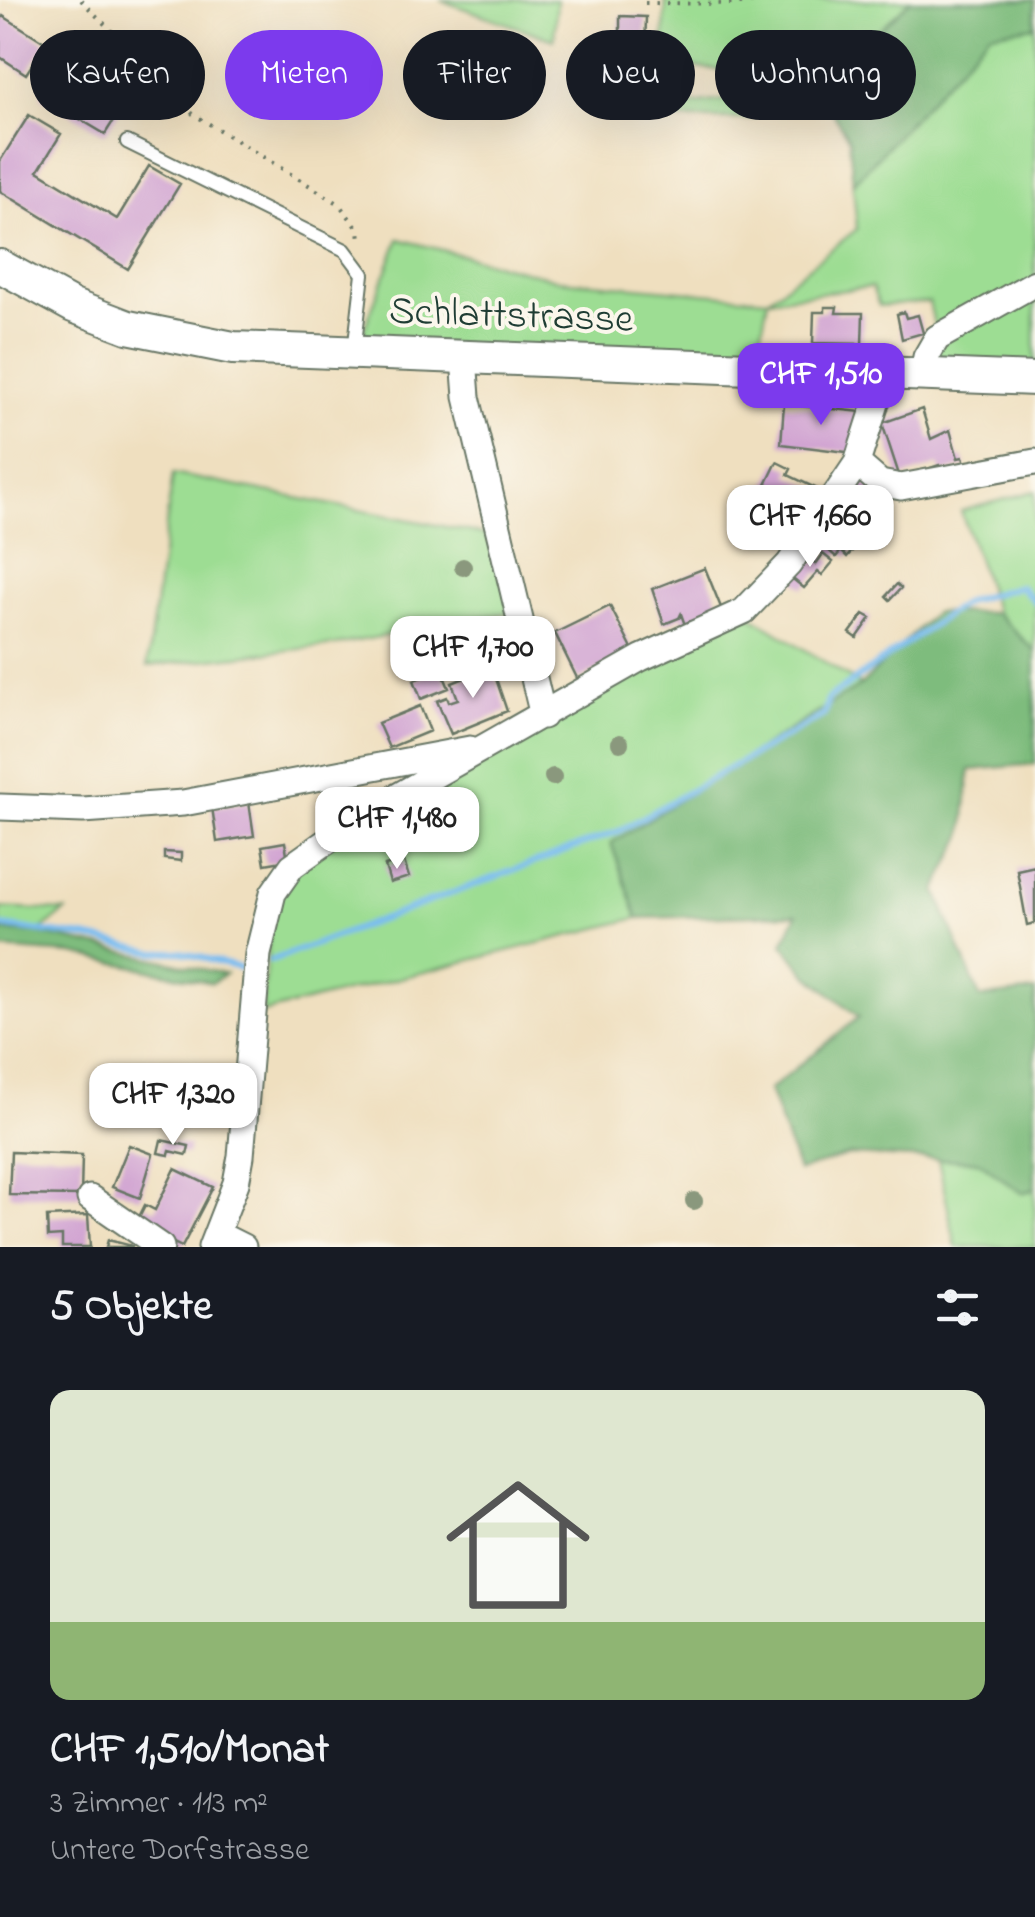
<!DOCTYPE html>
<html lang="de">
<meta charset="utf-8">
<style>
body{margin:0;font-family:"Indie Flower",sans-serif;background:#20242c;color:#f1f3f6;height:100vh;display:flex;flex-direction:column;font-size:38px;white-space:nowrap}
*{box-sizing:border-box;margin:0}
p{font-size:32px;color:#9ea1a6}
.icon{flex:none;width:55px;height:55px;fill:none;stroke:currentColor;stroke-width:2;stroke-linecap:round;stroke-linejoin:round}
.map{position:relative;height:1247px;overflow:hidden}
.drawer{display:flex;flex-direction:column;background:#171b24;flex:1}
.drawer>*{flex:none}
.guide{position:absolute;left:30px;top:30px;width:975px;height:90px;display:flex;gap:20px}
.price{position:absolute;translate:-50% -85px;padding:0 22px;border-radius:20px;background:#fff;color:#222;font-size:32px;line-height:65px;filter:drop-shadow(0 2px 5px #0008)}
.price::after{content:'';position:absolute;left:50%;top:60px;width:30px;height:22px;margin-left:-15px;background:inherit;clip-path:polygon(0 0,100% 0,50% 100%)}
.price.current{background:#7c3aed;color:#fff}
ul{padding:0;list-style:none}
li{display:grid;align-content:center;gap:20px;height:530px;padding:0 50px}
li span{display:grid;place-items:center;height:310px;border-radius:20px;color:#555}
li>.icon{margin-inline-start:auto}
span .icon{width:180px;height:180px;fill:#fffc;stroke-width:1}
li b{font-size:42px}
h2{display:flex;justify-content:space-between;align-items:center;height:120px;padding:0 50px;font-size:42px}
.chip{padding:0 35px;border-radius:45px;background:#171b24;box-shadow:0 10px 40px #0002;font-size:35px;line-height:90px}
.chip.current{background:#7c3aed;color:#fff}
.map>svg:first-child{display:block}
</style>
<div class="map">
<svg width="1035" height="1247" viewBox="0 0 1035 1247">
<rect width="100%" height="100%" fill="#fbf7ec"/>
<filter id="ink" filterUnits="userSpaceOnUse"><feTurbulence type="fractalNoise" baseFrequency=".01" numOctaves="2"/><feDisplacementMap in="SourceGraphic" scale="20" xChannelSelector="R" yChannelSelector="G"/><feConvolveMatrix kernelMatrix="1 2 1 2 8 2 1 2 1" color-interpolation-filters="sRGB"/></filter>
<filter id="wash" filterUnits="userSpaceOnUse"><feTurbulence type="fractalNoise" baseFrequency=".0048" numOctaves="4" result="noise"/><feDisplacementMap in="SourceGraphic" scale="40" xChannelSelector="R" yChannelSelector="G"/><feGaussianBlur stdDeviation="2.25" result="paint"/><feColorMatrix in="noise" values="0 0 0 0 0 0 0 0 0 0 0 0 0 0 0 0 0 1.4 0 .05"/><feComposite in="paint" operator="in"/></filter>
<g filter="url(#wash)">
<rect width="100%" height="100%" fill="#efdfbf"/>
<!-- green -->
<path fill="#9ddd93" stroke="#5e8d64" stroke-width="2.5" d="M440 0H557L554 40Z
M666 0H911L817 88 750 119H663L662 108 731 99 724 70 662 65Z
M1035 26V379L923 374 937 338 929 302 879 306 872 287 768 299 755 369 354 354 399 239 560 280 768 299 857 229 853 184 990 32Z
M173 474 483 534 504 557 518 611 336 645 147 666Z
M1035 491V651L996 613 961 511Z
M744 611 861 685 611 843 638 918 262 1013 273 893 292 866Z
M0 908 66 911 38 933 0 931Z
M938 1159 979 1161 1021 1193 1035 1189V1247H956Z"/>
<!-- forest -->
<path fill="#7ebc7d" stroke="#4e7c58" stroke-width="2.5" d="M911 0H1035V26L990 33 853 184 849 139 817 88Z
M935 612 996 613 1035 651V764L970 770 963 836 936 890 980 998 1035 991V1189L1022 1193 979 1161 849 1155 798 1171 769 1090 859 1017 807 974 783 944 797 914 638 918 611 843 861 685Z
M0 931 38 933 225 974 212 983 73 954 0 949Z"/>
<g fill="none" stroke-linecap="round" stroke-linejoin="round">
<!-- stream -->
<path stroke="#7abdf0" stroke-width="6" d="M0 926 85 937 154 952H181L240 968
M270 961 619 831 824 715 828 699 965 602 1020 586 1035 602"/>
</g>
<g id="blocks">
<!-- building -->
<path fill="#d1a4d2" d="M3 16 46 43 26 74 0 57V21Z
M620 16 646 17 645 51 620 50Z
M56 70 121 109 105 134 41 96Z
M29 115 61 134 38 171 117 219 149 166 180 184 128 269 0 191V161Z
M825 307H837L836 313H863L862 344 813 343 814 312H825Z
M904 312 906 318 918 315 923 333 902 339 897 314Z
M784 404 862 412 855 453 781 444Z
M922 409 931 439 950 430 958 458 963 457 966 466 942 473 939 465 900 478 882 423Z
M777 462 791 469 788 475 822 491 805 528 769 511 778 493 765 487Z
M862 480 891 506 847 557 841 551 836 557 827 549 833 544 818 531Z
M823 554 833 562 822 575 818 572 804 588 789 576 806 556 816 564Z
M705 568 722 610 685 625 681 614 679 618 664 624 652 589Z
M897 584 901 588 890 600 886 596Z
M610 606 634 653 578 680 555 633Z
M864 614 871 618 857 638 850 633Z
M492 667 507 711 451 734 437 701 447 697 449 702 458 699 452 683Z
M441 669 449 688 421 699 414 680Z
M420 706 430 731 389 748 378 723Z
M249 802 254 836 217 842 212 807Z
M285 842 288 860 265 864 262 846Z
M164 852 181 853V861L164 859Z
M404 861 409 877 390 883 385 866Z
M1035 866V923L1027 925 1017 870Z
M161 1140 189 1146 187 1155 170 1151 169 1155 158 1153Z
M129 1145 153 1154 140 1198 112 1187Z
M11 1152 82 1155 81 1196 9 1195Z
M175 1169 213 1187 182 1247 145 1229 137 1221 145 1205 155 1210Z
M88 1215 90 1247H62V1236L48 1237 47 1217Z
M108 1240 132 1246V1247H106Z"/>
</g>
</g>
<g filter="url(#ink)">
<use href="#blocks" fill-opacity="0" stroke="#687665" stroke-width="2.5"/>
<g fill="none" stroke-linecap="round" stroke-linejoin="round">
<defs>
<path id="service" d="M127 142 345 250 363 274 354 352"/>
<path id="minor" d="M464 358 467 397 543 716
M923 374 926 357 937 338 1035 283
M857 463 880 483 901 487 1035 462
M0 807 83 810 183 803 470 749
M90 1198 161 1247
M217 1234 243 1247
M211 1247 236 1183 241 1156 258 954 273 893 292 866 361 817 641 658 744 611 789 564 857 463 878 397 889 373"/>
<path id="tertiary" d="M0 266 73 306 128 327 233 348 1035 379"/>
</defs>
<!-- service casing -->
<use href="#service" stroke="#687665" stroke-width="16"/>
<!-- minor casing -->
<use href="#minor" stroke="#687665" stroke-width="29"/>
<!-- tertiary casing -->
<use href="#tertiary" stroke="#687665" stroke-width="36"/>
<!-- path -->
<path stroke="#687665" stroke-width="4" stroke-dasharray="2.5 8" stroke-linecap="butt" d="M81 0 193 114 338 203 359 230 360 239
M645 3 740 4 767 0"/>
<!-- service -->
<use href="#service" stroke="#fff" stroke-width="12"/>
<!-- minor -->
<use href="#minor" stroke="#fff" stroke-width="25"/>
<!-- tertiary -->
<use href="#tertiary" stroke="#fff" stroke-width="32"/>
</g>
<!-- trees -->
<g fill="#8a987d">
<circle cx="463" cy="567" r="9"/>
<circle cx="620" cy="743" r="9"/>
<circle cx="553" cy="777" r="9"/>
<circle cx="694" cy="1201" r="9"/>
</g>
</g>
<g text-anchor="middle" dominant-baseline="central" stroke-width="8" stroke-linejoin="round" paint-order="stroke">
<!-- street labels -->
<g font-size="40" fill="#1f3d34" stroke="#fbf7ec">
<text transform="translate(511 317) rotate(2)">Schlattstrasse</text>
</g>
</g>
</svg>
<b class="price current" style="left:821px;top:428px">CHF 1,510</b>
<b class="price" style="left:810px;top:570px">CHF 1,660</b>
<b class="price" style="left:473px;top:701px">CHF 1,700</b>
<b class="price" style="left:397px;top:872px">CHF 1,480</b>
<b class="price" style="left:173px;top:1148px">CHF 1,320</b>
<div class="guide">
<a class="chip">Kaufen</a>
<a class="chip current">Mieten</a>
<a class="chip">Filter</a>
<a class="chip">Neu</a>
<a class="chip">Wohnung</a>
</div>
</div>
<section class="drawer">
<h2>5 Objekte<svg class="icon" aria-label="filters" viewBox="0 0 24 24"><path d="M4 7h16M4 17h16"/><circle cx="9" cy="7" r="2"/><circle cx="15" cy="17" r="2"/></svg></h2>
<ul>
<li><span style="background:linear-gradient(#dfe7d0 75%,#8fb573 0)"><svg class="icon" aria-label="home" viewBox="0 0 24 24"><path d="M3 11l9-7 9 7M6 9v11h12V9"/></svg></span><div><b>CHF 1,510/Monat</b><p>3 Zimmer · 113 m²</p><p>Untere Dorfstrasse</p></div></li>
</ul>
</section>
